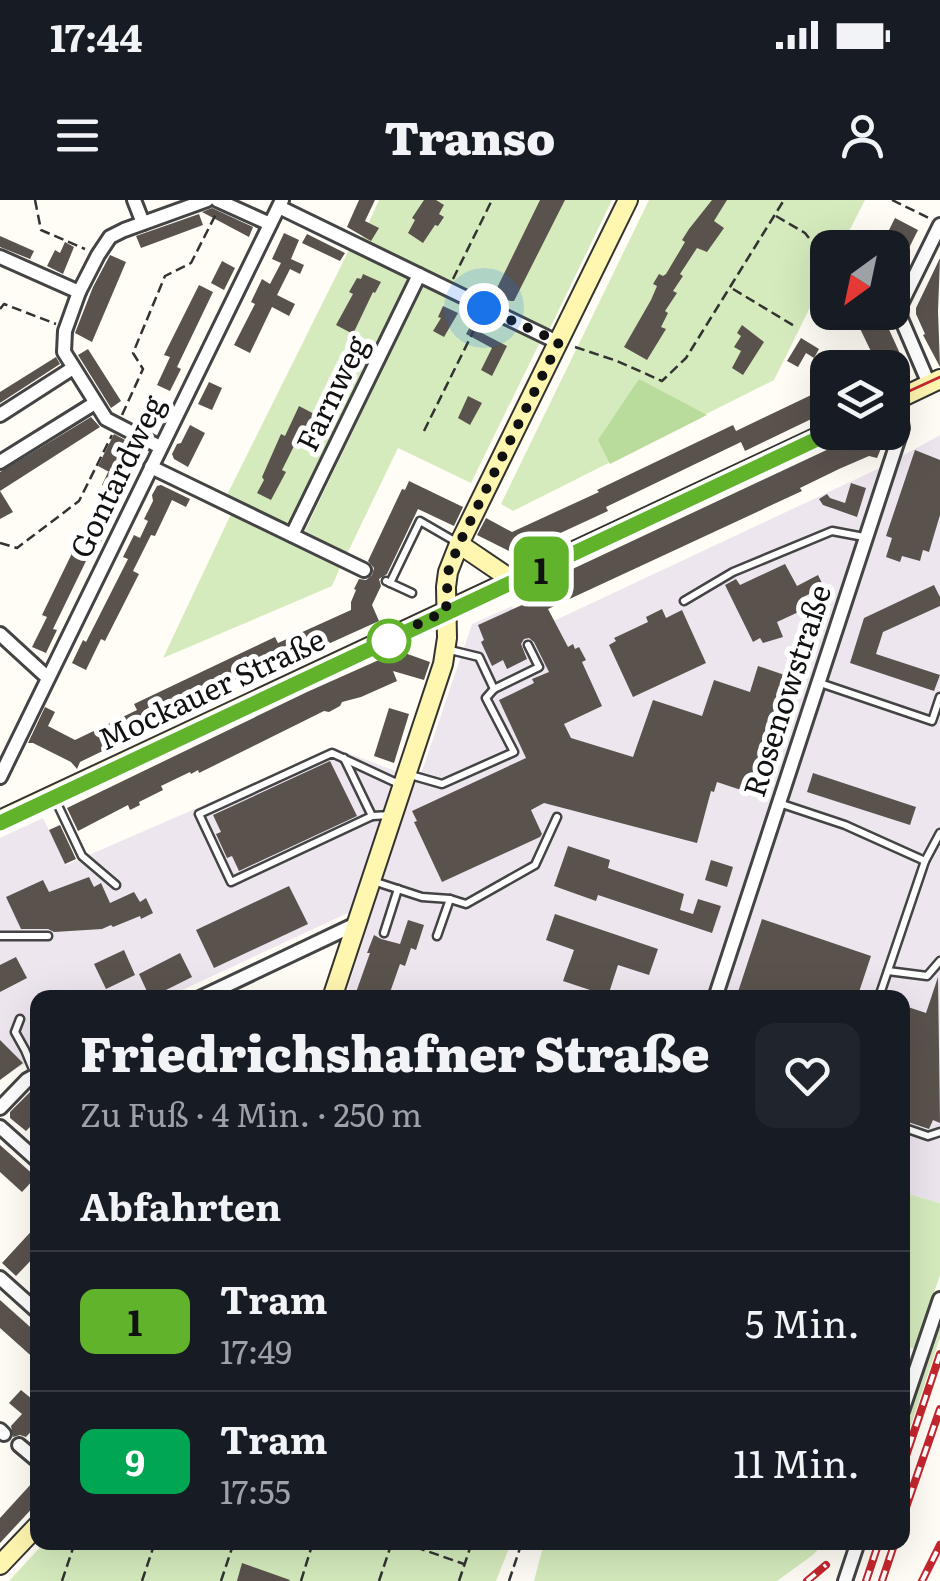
<!DOCTYPE html>
<html lang="de">
<meta charset="utf-8">
<style>
body{margin:0;font-family:Literata,serif;background:#20242c;color:#f1f3f6;height:100vh;display:flex;flex-direction:column;font-size:38px;white-space:nowrap}
*{box-sizing:border-box;margin:0}
p{font-size:32px;color:#9ea1a6}
.icon{flex:none;width:55px;height:55px;fill:none;stroke:currentColor;stroke-width:2;stroke-linecap:round;stroke-linejoin:round}
.map{position:relative;flex:1;overflow:hidden}
.side{position:absolute;left:30px;top:790px;width:880px;height:560px;display:flex;flex-direction:column;background:#171b24;border-radius:20px;box-shadow:0 10px 40px #0002}
.side>*{flex:none}
.badge{padding:0 20px;border-radius:15px;font-size:35px;line-height:65px}
.needle{width:65px;rotate:213deg}
.fabs{position:absolute;left:810px;top:30px;display:grid;gap:20px}
.fabs a{display:grid;place-items:center;width:100px;height:100px;border-radius:20px;background:#171b24;box-shadow:0 10px 40px #0002;font-size:50px}
.you{position:absolute;width:50px;height:50px;margin:-25px;border:8px solid #fff;border-radius:50%;background:#1a73e8;box-shadow:0 0 0 15px #1a73e833}
.map>.badge{position:absolute;translate:-50% -50%;box-shadow:0 0 0 5px #fff}
h2{padding:0 50px;font-size:38px;line-height:90px}
.round{display:grid;place-items:center;flex:none;width:105px;height:105px;border-radius:20px;background:#20242c}
.head{display:flex;align-items:center;justify-content:space-between;height:170px;padding:0 50px}
h1{font-size:48px;font-weight:800;line-height:75px}
ul{padding:0;list-style:none}
li{display:flex;align-items:center;gap:30px;height:140px;padding:0 50px;border-top:2px solid #363941}
li div{flex:1}
li b{display:block;font-size:38px}
li em{font-style:normal}
li .badge{min-width:110px;font-weight:700;text-align:center}
.status{display:flex;justify-content:space-between;align-items:center;height:70px;padding:0 50px;background:#171b24;direction:ltr}
.status svg{height:28px;fill:currentColor}
header{display:flex;justify-content:space-between;align-items:center;height:130px;padding:0 50px;background:#171b24;font-size:45px;font-weight:800}
.map>svg:first-child{display:block}
.industrial{fill:#eee6ef}
.green{fill:#d5ebbd}
.forest{fill:#b9dc9c}
.building{fill:#5a524d}
.lines{fill:none;stroke-linecap:round;stroke-linejoin:round}
.lane-casing{stroke:#444;stroke-width:11}
.street-casing{stroke:#444;stroke-width:18}
.secondary-casing{stroke:#333;stroke-width:22}
.path{stroke:#333;stroke-width:2.5;stroke-dasharray:10 5;stroke-linecap:butt}
.lane{stroke:#fff;stroke-width:6}
.street{stroke:#fff;stroke-width:12}
.secondary{stroke:#fff6b0;stroke-width:18}
.tram{stroke:#c4262e;stroke-width:2.5}
.rail-casing{stroke:#c4262e;stroke-width:8}
.rail{stroke:#fff;stroke-width:4;stroke-dasharray:11;stroke-linecap:butt}
.line-casing{stroke:#fff;stroke-width:22}
.line{stroke:#62b32c;stroke-width:15}
.walk{stroke:#111;stroke-width:10;stroke-dasharray:0 18}
.stop-dot{fill:#fff;stroke:#62b32c;stroke-width:5}
.labels{text-anchor:middle;stroke-width:10;stroke-linejoin:round;paint-order:stroke}
.street-label{font-size:30px;fill:#111;stroke:#fff}
</style>
<div class="status"><b>17:44</b><svg viewBox="0 0 49 12"><path d="M0 12V9h3v3zM5 12V6h3v6zM10 12V3h3v9zM15 12V0h3v12zM26 1h20v11H26zM47 4h2v5h-2z"/></svg></div>
<header><svg class="icon" aria-label="menu" viewBox="0 0 24 24"><path d="M4 6h16M4 12h16M4 18h16"/></svg>Transo<svg class="icon" aria-label="person" viewBox="0 0 24 24"><circle cx="12" cy="8" r="4"/><path d="M4 21q1-7 8-7t8 7"/></svg></header>
<div class="map">
<svg width="940" height="1381" viewBox="0 0 940 1381">
<rect width="100%" height="100%" fill="#fffdf5"/>
<path class="industrial" d="M940 235V1003L903 992 902 798 345 797 376 700 167 797 38 798 37 858 17 868 0 853V638L43 618 66 665 335 548 419 580 472 424 512 406 526 434 884 266Z"/>
<g class="green">
<path d="M379 0H612L549 130 541 128 361 40Z"/>
<path d="M649 0H865L841 47 828 48 827 73 774 180 513 311 501 304Z"/>
<path d="M349 50 409 79 289 329 226 297Z"/>
<path d="M423 85 540 142 471 283 398 248 346 356 303 335Z"/>
<path d="M232 312 341 365 332 386 163 458Z"/>
<path d="M902 992 940 1003V1075L915 1149 903 1145Z"/>
<path d="M940 1119V1138L903 1249V1232Z"/>
<path d="M44 1343H511L496 1381H9Z"/>
<path d="M544 1343V1342L824 1343 814 1354 777 1381H534Z"/>
</g>
<path class="forest" d="M639 179 707 215 610 264 598 240Z"/>
<g class="building">
<path d="M359 0H375L365 21 379 28 371 41 347 27Z"/>
<path d="M424 0H436L444 5 439 14 444 17 438 26 435 25 423 43 408 33 415 20 412 18Z"/>
<path d="M540 0H565L514 101H510L498 95 501 90 497 88Z"/>
<path d="M712 0H727L714 21 724 28 707 52 697 48 680 74 683 76 673 91 677 93 665 111 668 113 661 127 666 129 647 160 624 147 651 100 657 86 653 84 659 74 663 76 666 74 685 42 682 40 689 29Z"/>
<path d="M212 8 253 27 249 37 202 12Z"/>
<path d="M199 14 203 25 141 48 136 36Z"/>
<path d="M895 18 918 30 892 82V48H880Z"/>
<path d="M284 33 299 40 291 59 304 65 300 74 290 69 277 95 295 104 289 116 272 107 250 153 234 145 255 104 251 102 262 79 270 84 281 63 272 59Z"/>
<path d="M307 34 345 53 340 61 302 43Z"/>
<path d="M0 36 34 51 30 59 0 47Z"/>
<path d="M65 42 74 47 63 74 47 66 55 50 60 53Z"/>
<path d="M110 55 126 62 92 142 75 133 93 87Z"/>
<path d="M940 58 938 111 940 167 923 135 925 134 916 114V108Z"/>
<path d="M222 61 235 68 224 90 211 83Z"/>
<path d="M363 74 381 82 375 93 373 92 353 134 336 125 353 94 349 92 357 78 361 79Z"/>
<path d="M199 85 213 92 177 167 181 169 170 191 157 185 170 157 164 155Z"/>
<path d="M443 106 458 113 444 137 433 131 441 118 438 117Z"/>
<path d="M852 112H881L907 169 905 174 892 180V168H879Z"/>
<path d="M742 125 764 142 743 175 732 168 741 151 734 147 741 136 737 133Z"/>
<path d="M470 127 507 146 492 176 481 170 492 148 466 134Z"/>
<path d="M801 138 819 149 814 158 806 153 798 167 787 161Z"/>
<path d="M88 149 121 201 111 208 78 155Z"/>
<path d="M56 157 60 164 0 203V192Z"/>
<path d="M209 182 222 188 212 210 198 204Z"/>
<path d="M828 187V211L745 251 741 242 606 307 608 311 515 354 477 335 486 318 512 332 599 292 597 290 733 225 736 231Z"/>
<path d="M468 196 482 203 470 225 458 218Z"/>
<path d="M299 206 318 216 306 239 299 236 282 270 286 272 271 300 257 293 264 280 262 277 281 234 285 236Z"/>
<path d="M91 217 100 227 0 291 13 312 0 319V272Z"/>
<path d="M190 225 205 233 188 267 174 259 172 254 177 244 181 243Z"/>
<path d="M865 232H879L885 239 877 258 869 256 839 269 800 288 802 291 548 409 568 447 573 444 575 449 579 447 586 460 582 462 602 506 564 524 571 538 633 557 653 500 702 516 714 480 750 492 758 466 799 480 780 532 778 531 759 596 717 582 714 592 711 591 697 643 544 603 531 610 542 634 540 637 442 682 414 622 417 621 412 611 526 558 499 500 534 483 532 479 549 472 534 442 529 438 524 439 521 444 527 459 507 469 503 460 492 466 481 442 484 440 478 425 522 405 517 395Z"/>
<path d="M114 234 127 241 111 273 98 266Z"/>
<path d="M915 250 940 260V315L929 352 923 350 920 361 902 356 900 362 886 357 892 338 886 336Z"/>
<path d="M108 272 129 283 123 295 102 285Z"/>
<path d="M409 281 463 307 454 326 418 309 387 374 379 379 381 386 372 405 379 421 286 463 284 456 143 524 146 530 80 562 77 569 71 562 33 543H28L45 507 55 512 48 526 75 540 137 510 134 504 275 437 278 443 351 410V402L356 390 354 389 359 379 366 380 372 375 374 368 368 361 402 289 405 290Z"/>
<path d="M851 283 866 288 857 317 823 305 819 299 827 294 830 298 845 303Z"/>
<path d="M161 285 190 299 186 307 172 300 155 336 151 335 133 371 139 374 105 441 101 439 86 470 72 463 83 440 86 442 128 359 123 357 134 335 140 338 148 321 144 319 153 301 152 295 157 286Z"/>
<path d="M95 319 109 326 98 348 94 345 86 361 53 429 57 430 46 453 32 447 47 417 42 415 76 345 81 347Z"/>
<path d="M785 364 797 386 818 375 824 387 801 398 805 409 777 422 783 437 763 443 760 438 753 442 725 385 736 379 740 385Z"/>
<path d="M934 385 940 397V406L883 432 876 454 940 475 934 491 850 463 864 418Z"/>
<path d="M662 409 666 418 682 410 706 463 633 497 609 445 616 441 614 438 648 422 646 417Z"/>
<path d="M399 451 430 462 424 480 393 471 397 481 361 497 342 502 340 506 329 512 324 511 199 573 198 570 191 574 190 572 161 586 163 590 139 602 140 605 130 610 128 605 78 631 67 608 307 492Z"/>
<path d="M389 508 409 514 394 563 374 556Z"/>
<path d="M330 561 357 616 239 671 232 656 227 658 216 634 221 632 213 615Z"/>
<path d="M813 573 916 607 910 625 807 592Z"/>
<path d="M60 625 76 659 65 664 49 630Z"/>
<path d="M568 646 610 660 608 668 684 694 680 710 693 714 698 699 721 706 712 733 598 695 596 701 554 686Z"/>
<path d="M711 660 733 667 727 687 705 680Z"/>
<path d="M89 677 94 687 101 683 110 703 134 692 140 702 146 698 153 713 141 719 140 716 113 727 111 725 102 729 54 732 48 729H21L6 697 43 680 49 692Z"/>
<path d="M289 686 308 724 214 768 196 730Z"/>
<path d="M555 714 658 749 649 775 618 765 608 796 563 781 574 750 546 740Z"/>
<path d="M762 719 871 756 857 798H736Z"/>
<path d="M408 720 424 725 416 750 411 748 405 766 400 764 388 798H354L370 753H367L374 735 381 739 400 744Z"/>
<path d="M124 750 135 775 106 789 94 764Z"/>
<path d="M180 753 192 777 150 798 139 774Z"/>
<path d="M16 757 27 778 0 792V765Z"/>
<path d="M938 777 940 923 933 920 929 929 902 920V805L926 813Z"/>
<path d="M0 840 23 863 0 880Z"/>
<path d="M32 890 38 895V919L26 931 10 918V912Z"/>
<path d="M0 945 36 977 22 992 0 972Z"/>
<path d="M38 1024V1053L16 1076 2 1063Z"/>
<path d="M0 1100 38 1134V1162L0 1128Z"/>
<path d="M21 1190 38 1204V1224L26 1237 20 1235 13 1237 11 1226 22 1214 9 1203Z"/>
<path d="M32 1283 38 1289V1302L0 1343V1318Z"/>
<path d="M242 1363 290 1380 289 1381H237Z"/>
</g>
<g class="lines">
<defs>
<g id="lane">
<path d="M386 381 412 393"/>
<path d="M390 383 420 321 458 343"/>
<path d="M684 401 733 372 832 331 864 337"/>
<path d="M446 449 479 457 494 489 539 467 528 445"/>
<path d="M820 483 932 521 940 497"/>
<path d="M344 558 372 616"/>
<path d="M407 574 442 584 514 552 486 498 494 489"/>
<path d="M54 597 82 656 116 685"/>
<path d="M779 603 845 625 925 661 940 633"/>
<path d="M391 615 372 616 231 682 199 614 332 553 401 585"/>
<path d="M373 681 422 697 450 699 466 704 535 665 557 617"/>
<path d="M384 733 398 689"/>
<path d="M0 736H48"/>
<path d="M437 736 450 699"/>
<path d="M888 771 927 776 940 761"/>
<path d="M880 794 925 661"/>
<path d="M20 819 15 832 25 850 35 874"/>
<path d="M902 927 928 936 940 932"/>
</g>
<g id="street">
<path d="M134 0 143 23"/>
<path d="M217 0 270 24"/>
<path d="M279 7 559 143"/>
<path d="M0 57 79 92"/>
<path d="M929 184 899 114 900 106 940 25"/>
<path d="M0 215 73 168"/>
<path d="M160 247 106 219 64 152 65 131 79 92 98 55 110 37 124 30 207 0"/>
<path d="M0 262 95 203"/>
<path d="M151 267 364 370"/>
<path d="M292 335 419 75"/>
<path d="M0 434 48 478"/>
<path d="M0 577 282 0"/>
<path d="M200 798 356 724"/>
<path d="M715 798 902 228 897 200"/>
<path d="M0 908 27 880 38 874"/>
<path d="M0 927 38 961"/>
<path d="M0 1078 38 1112"/>
<path d="M902 1211 940 1099"/>
<path d="M0 1230 4 1234"/>
<path d="M19 1245 38 1261"/>
<path d="M845 1381 858 1342"/>
</g>
<g id="secondary">
<path d="M892 202 940 179"/>
<path d="M459 344 512 380"/>
<path d="M0 620 828 232"/>
<path d="M332 798 443 464 447 438 446 387 448 372 459 344 628 0"/>
<path d="M0 1365 38 1325"/>
</g>
</defs>
<use href="#lane" class="lane-casing"/>
<use href="#street" class="street-casing"/>
<use href="#secondary" class="secondary-casing"/>
<g class="path">
<path d="M35 0 41 30 85 49"/>
<path d="M892 0 931 19"/>
<path d="M776 16 805 33 816 47"/>
<path d="M453 79 492 0"/>
<path d="M733 89 796 127"/>
<path d="M0 109 4 104 56 124"/>
<path d="M575 147 617 161 662 181 686 158 784 0"/>
<path d="M122 215 143 169 133 153 165 76 191 63 216 14"/>
<path d="M424 231 480 118"/>
<path d="M0 343 17 348 79 301 112 235"/>
<path d="M401 1342 464 1364"/>
<path d="M62 1381 75 1342"/>
<path d="M142 1381 155 1342"/>
<path d="M221 1381 234 1342"/>
<path d="M301 1381 313 1342"/>
<path d="M379 1381 392 1342"/>
<path d="M459 1381 472 1342"/>
<path d="M509 1381 522 1342"/>
</g>
<use href="#lane" class="lane"/>
<use href="#street" class="street"/>
<use href="#secondary" class="secondary"/>
<g class="tram">
<path d="M892 199 940 177"/>
<path d="M0 623 832 232"/>
</g>
<defs>
<g id="rail">
<path d="M902 1268 940 1154"/>
<path d="M902 1319 940 1209"/>
<path d="M807 1381 826 1365"/>
<path d="M866 1381 879 1342"/>
<path d="M882 1381 895 1342"/>
<path d="M922 1381 940 1345"/>
</g>
</defs>
<use href="#rail" class="rail-casing"/>
<use href="#rail" class="rail"/>
</g>
<g class="lines">
<defs>
<path id="line" d="M0 623 832 232"/>
</defs>
<use href="#line" class="line-casing"/>
<use href="#line" class="line"/>
<path class="walk" d="M389 441 388 438 446 411 448 372 459 344 559 142 484 108"/>
</g>
<circle class="stop-dot" cx="389" cy="441" r="20"/>
<g class="labels">
<g class="street-label">
<text transform="translate(333 194) rotate(-64)" y="10">Farnweg</text>
<text transform="translate(118 277) rotate(-64)" y="10">Gontardweg</text>
<text transform="translate(212 490) rotate(-25)" y="10">Mockauer Straße</text>
<text transform="translate(788 491) rotate(-72)" y="10">Rosenowstraße</text>
</g>
</g>
</svg>
<div class="fabs">
<a><svg class="needle" viewBox="-14 -14 28 28"><path d="M0-13l5 13h-10z" fill="#e53935"/><path d="M0 13l5-13h-10z" fill="#9ea1a6"/></svg></a>
<a><svg class="icon" aria-label="layers" viewBox="0 0 24 24"><path d="M12 4l9 5-9 5-9-5zM3 14l9 5 9-5"/></svg></a>
</div>
<div class="you" style="left:484px;top:108px"></div>
<b class="badge" style="left:541px;top:369px;background:#62b32c;color:#111">1</b>
<section class="side">
<div class="head"><div><h1>Friedrichshafner Straße</h1><p>Zu Fuß · 4 Min. · 250 m</p></div><a class="round"><svg class="icon" aria-label="heart" viewBox="0 0 24 24"><path d="M12 20l-8-8c-3-5 5-10 8-4 3-6 11-1 8 4z"/></svg></a></div>
<h2>Abfahrten</h2>
<ul>
<li><span class="badge" style="background:#62b32c;color:#111">1</span><div><b>Tram</b><p>17:49</p></div><em>5 Min.</em></li>
<li><span class="badge" style="background:#00a651;color:#fff">9</span><div><b>Tram</b><p>17:55</p></div><em>11 Min.</em></li>
</ul>
</section>
</div>
